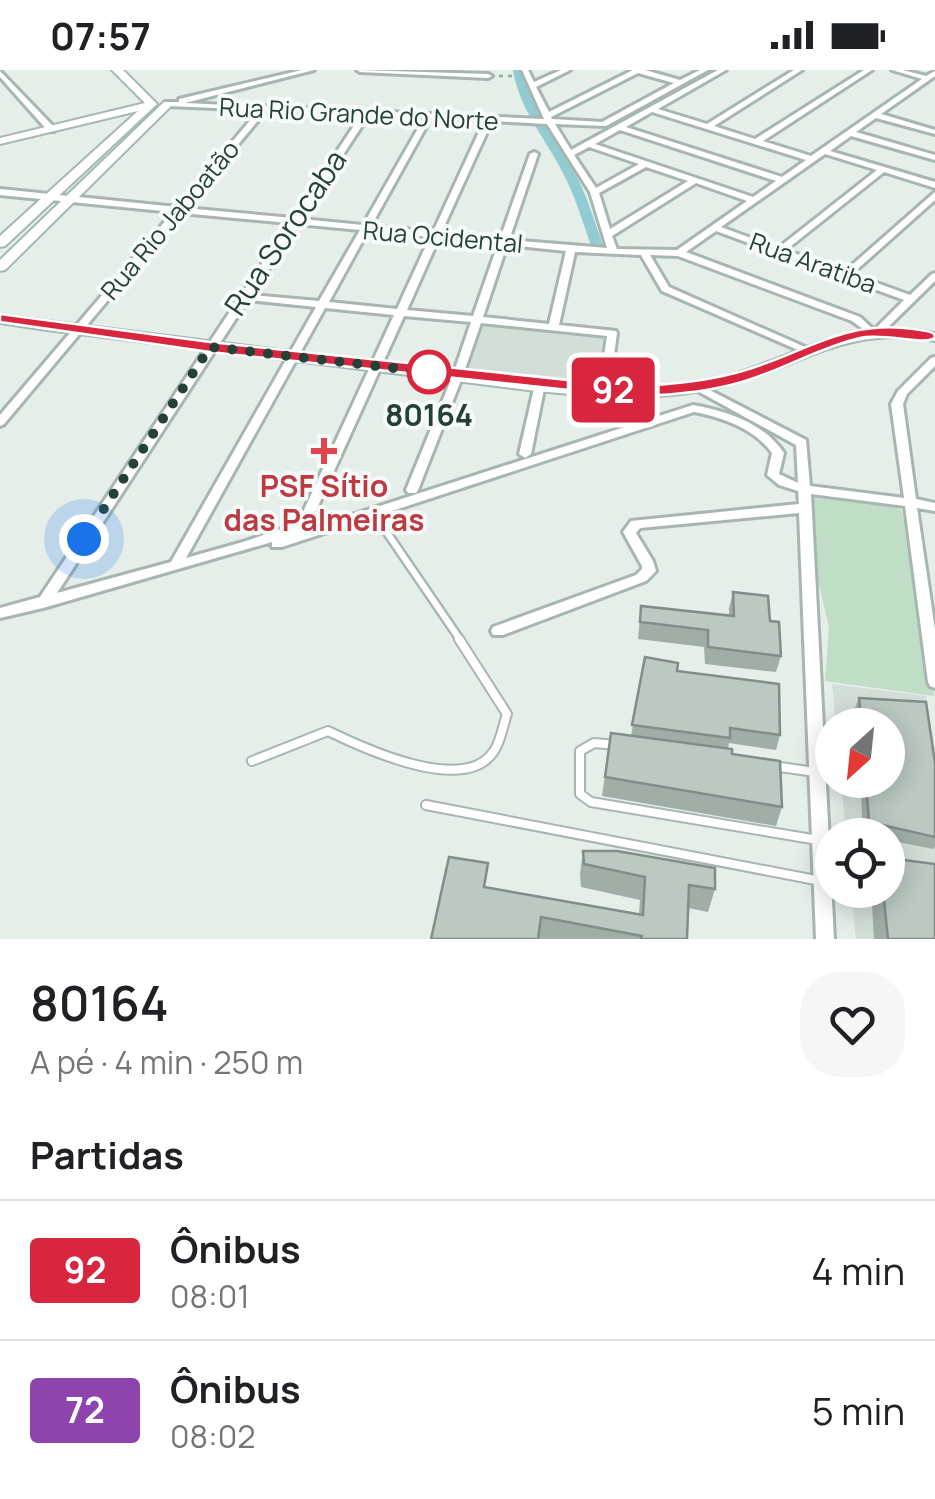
<!DOCTYPE html>
<html lang="pt">
<meta charset="utf-8">
<style>
body{margin:0;font-family:Manrope,sans-serif;background:#f6f6f6;color:#202124;height:100vh;display:flex;flex-direction:column;font-size:38px;white-space:nowrap}
*{box-sizing:border-box;margin:0}
p{font-size:32px;color:#757577}
.icon{flex:none;width:55px;height:55px;fill:none;stroke:currentColor;stroke-width:2;stroke-linecap:round;stroke-linejoin:round}
.map{position:relative;height:869px;overflow:hidden}
.drawer{display:flex;flex-direction:column;background:#fff;flex:1}
.drawer>*{flex:none}
.badge{padding:0 20px;border-radius:8px;font-size:35px;line-height:65px}
.needle{width:65px;rotate:207deg}
.tools{position:absolute;left:815px;top:638px;display:grid;gap:20px}
.tools a{display:grid;place-items:center;width:90px;height:90px;border-radius:50%;background:#fff;box-shadow:0 5px 25px #0003;font-size:50px}
.you{position:absolute;width:50px;height:50px;margin:-25px;border:8px solid #fff;border-radius:50%;background:#1a73e8;box-shadow:0 0 0 15px #1a73e833}
.map>.badge{position:absolute;translate:-50% -50%;box-shadow:0 0 0 5px #fff}
h2{padding:0 30px;font-size:38px;line-height:90px}
.round{display:grid;place-items:center;flex:none;width:105px;height:105px;border-radius:40px;background:#f6f6f6}
.overview{display:flex;align-items:center;justify-content:space-between;height:170px;padding:0 30px}
h1{font-size:48px;font-weight:600;line-height:75px}
ul{padding:0;list-style:none}
li{display:flex;align-items:center;gap:30px;height:140px;padding:0 30px;border-top:2px solid #e0e0e0}
li div{flex:1}
li b{display:block;font-size:38px}
li em{font-style:normal}
li .badge{min-width:110px;font-weight:700;text-align:center}
.status{display:flex;justify-content:space-between;align-items:center;height:70px;padding:0 50px;background:#fff;direction:ltr}
.status svg{height:28px;fill:currentColor}
.map>svg:first-child{display:block}
.built{fill:#d4ded8}
.green{fill:#bfdec5}
.lines{fill:none;stroke-linecap:round;stroke-linejoin:round}
.stream{stroke:#90ccd1;stroke-width:4}
.canal{fill:#90ccd1;fill-rule:evenodd}
.lane-far1-casing{stroke:#a8b6b0;stroke-width:11}
.lane-casing{stroke:#a8b6b0;stroke-width:12}
.street-casing{stroke:#a8b6b0;stroke-width:6}
.secondary-casing{stroke:#a4b9b0;stroke-width:4}
.path{stroke:#87b0a0;stroke-width:2.5;stroke-dasharray:4 5;stroke-linecap:butt}
.lane-far1{stroke:#fff;stroke-width:6}
.lane{stroke:#fff;stroke-width:8}
.street{fill:#fff;fill-rule:evenodd}
.secondary{fill:#fff;fill-rule:evenodd}
.wall{fill:#a1ada7}
.building{fill:#bbc9c2;stroke:#838d88;stroke-width:2.5}
.line{fill:#d7263d;stroke:#fff;stroke-width:2.5}
.walk{stroke:#254036;stroke-width:10;stroke-dasharray:0 18}
.stop-dot{fill:#fff;stroke:#d7263d;stroke-width:5}
.health-dot{fill:#e0444e;stroke:#f6faf8;stroke-width:4}
.labels{text-anchor:middle;stroke-width:8;stroke-linejoin:round;paint-order:stroke}
.far-street-label{font-size:25px;fill:#254036;stroke:#f6faf8}
.street-label{font-size:30px;fill:#254036;stroke:#f6faf8}
.stop-label{font-size:30px;font-weight:bold;fill:#254036;stroke:#f6faf8}
.health-label{font-size:30px;font-weight:bold;fill:#be3a42;stroke:#f6faf8}
</style>
<div class="status"><b>07:57</b><svg viewBox="0 0 49 12"><path d="M0 12V9h3v3zM5 12V6h3v6zM10 12V3h3v9zM15 12V0h3v12zM26 1h20v11H26zM47 4h2v5h-2z"/></svg></div>
<div class="map">
<svg width="935" height="869" viewBox="0 0 935 869">
<rect width="100%" height="100%" fill="#e5eee9"/>
<g class="built">
<path d="M480 255 613 267 608 312 468 298Z"/>
<path d="M832 614 926 626 935 679V869H856L851 820H888V765H846L841 710H888V655H836Z"/>
</g>
<path class="green" d="M815 428 896 437 902 441 934 626 825 611 829 557 813 490 811 432Z"/>
<g class="lines">
<path class="stream" d="M687 16 716 0"/>
<path class="canal" d="M513 0H523C531 43 560 72 579 111 589 132 596 156 604 178L603 181 598 182 592 178C584 156 577 132 567 111 549 72 520 43 513 0Z"/>
<defs>
<path id="lane-far1" d="M375 445 461 571"/>
<g id="lane">
<path d="M617 675 594 673 580 681V724L591 732 818 770"/>
<path d="M252 691 328 661C363 678 465 726 494 681 501 671 503 655 507 644L459 569"/>
<path d="M773 696 815 702"/>
<path d="M426 735 821 811"/>
</g>
<g id="street">
<path d="M302 0H314L185 33 544 49 522 0H528L534 12 561 0H570L536 17 549 42 633 0H645L680 10 700 0H708L606 56 555 54 571 80 718 0H726L658 39 707 54 794 0H802L714 56 755 69 864 0H872L763 71 811 86 922 9 892 0H903L926 6 935 1V6L881 44 935 60V64L876 48 856 62 935 85V90L851 66 830 81 935 112V118L884 102 786 180 844 202 935 122V130L852 204 910 225 932 204 935 203V211L884 261 880 262 875 259 904 230 716 161 686 182 860 247 875 261 870 264 852 251 678 186 650 185 669 217 814 281 813 283H805L662 221 641 185 575 182 559 255 616 261 617 263 609 322 605 323 599 320 607 266 481 253 463 305 418 420 416 423H408L406 420 453 305 471 252 404 246 309 456 308 459 299 462 693 335C727 341 764 353 784 383L779 404 798 413 796 375 694 319 692 317 694 315 698 314 806 370 810 416 904 428 891 334 898 321 931 288 935 287V296L907 324 903 334 916 429 935 433V441L917 438 935 560V618L930 616 928 612 905 436 811 424 834 869H816L799 443 640 458 636 463 653 491 656 501 646 511 503 565H493L491 561 493 557 636 505 642 499V496L623 462 631 451 799 434 798 421 779 415 767 405 772 383C755 359 722 347 694 342L282 477H272V472L43 538 0 548V538L40 527 289 153 181 143 4 354 0 356V345L173 142 0 125V119L177 137 259 40 168 36 164 34 165 32H179V29ZM638 3 674 13 602 52 552 49 551 47ZM266 41 361 45 293 148 185 138ZM652 42 806 90 782 107 626 57ZM369 45 424 48 363 155 301 149ZM431 48 484 51 433 162 371 156ZM492 51 547 54 590 122 607 178 509 170 538 84 534 82 530 84 500 169 441 163ZM620 60 776 111 753 127 595 74ZM589 77 639 94 596 118 574 85ZM825 84 877 100 778 178 721 157ZM646 97 688 111 610 159 599 123ZM696 113 747 131 677 180 617 179 612 166ZM298 154 360 160 319 231 252 225ZM368 161 430 167 397 239 329 232ZM439 168 498 174 473 246 407 240ZM507 175 566 181 549 254 483 247ZM248 230 316 237 171 492 57 523ZM325 238 394 245 298 453 243 472 186 488Z"/>
<path d="M357 0 488 4 492 6 488 8 360 2Z"/>
<path d="M0 1 54 57V61H48L0 7Z"/>
<path d="M540 311 545 314 531 384 525 388 519 384 535 314Z"/>
</g>
<g id="secondary">
<path d="M112 0H123L157 34 5 176 0 177V166L138 41 0 74V68L145 33Z"/>
<path d="M164 32 173 34 5 200 0 201V190Z"/>
<path d="M0 245 536 312C596 317 661 324 720 308 802 286 843 246 935 263V271C845 255 808 294 728 315 665 332 600 327 536 321L47 260 0 253Z"/>
</g>
</defs>
<use href="#lane-far1" class="lane-far1-casing"/>
<use href="#lane" class="lane-casing"/>
<use href="#street" class="street-casing"/>
<use href="#secondary" class="secondary-casing"/>
<path class="path" d="M499 6H516"/>
<use href="#lane-far1" class="lane-far1"/>
<use href="#lane" class="lane"/>
<use href="#street" class="street"/>
<use href="#secondary" class="secondary"/>
</g>
<g class="wall">
<path d="M733 522 770 551 781 586 776 602 705 594 704 577 638 569 641 536 729 546V538Z"/>
<path d="M645 587 677 601 780 665 776 680 729 673 728 679 782 737 776 756 602 726 611 663 631 666Z"/>
<path d="M859 628 935 693V777L933 779 888 770V765L863 764 861 724 863 719 862 710H888V655H856L854 640Z"/>
<path d="M583 781 715 819 708 842 688 838 687 869H431L487 818 639 844 640 830 581 817 580 804Z"/>
<path d="M871 820H888L935 869H874Z"/>
</g>
<g class="building">
<path d="M733 522 768 526 770 551 779 552 781 586 708 577V560L640 552 641 536 734 546Z"/>
<path d="M645 587 678 593 677 601 779 614 780 665 730 658V668L632 655Z"/>
<path d="M859 628 926 632 935 693V767L869 752 866 712 869 713V710H888V655H862Z"/>
<path d="M611 663 732 679V684L780 691 782 737 605 707Z"/>
<path d="M583 781H617L715 798V819L689 815 687 869H641L642 866 541 847 538 869H431L449 787 488 793 484 817 643 845 645 807 584 794Z"/>
<path d="M888 788 935 794V869H888L883 820H888Z"/>
</g>
<path class="line" d="M0 244 210 272 634 317C668 314 701 312 735 303 802 286 839 249 914 259 925 261 935 261 935 267 929 277 883 262 860 268 825 276 791 295 757 307 717 322 676 324 634 327L210 282 0 252Z"/>
<g class="lines">
<path class="walk" d="M84 469 210 277 429 302"/>
</g>
<circle class="stop-dot" cx="429" cy="302" r="20"/>
<path class="health-dot" d="M319 366h10v10h10v10h-10v10h-10v-10h-10v-10h10z"/>
<g class="labels">
<g class="far-street-label">
<text transform="translate(359 44) rotate(3)" y="9">Rua Rio Grande do Norte</text>
<text transform="translate(170 150) rotate(-50)" y="9">Rua Rio Jaboatão</text>
<text transform="translate(443 167) rotate(5)" y="9">Rua Ocidental</text>
<text transform="translate(813 193) rotate(20)" y="9">Rua Aratiba</text>
</g>
<g class="street-label">
<text transform="translate(286 163) rotate(-56)" y="10">Rua Sorocaba</text>
</g>
<g class="stop-label">
<text x="429" y="356">80164</text>
</g>
<g class="health-label">
<text x="324" y="427">PSF Sítio<tspan x="324" dy="34">das Palmeiras</tspan></text>
</g>
</g>
</svg>
<div class="tools">
<a><svg class="needle" viewBox="-14 -14 28 28"><path d="M0-13l5 13h-10z" fill="#e53935"/><path d="M0 13l5-13h-10z" fill="#757577"/></svg></a>
<a><svg class="icon" aria-label="locate" viewBox="0 0 24 24"><circle cx="12" cy="12" r="6"/><path d="M12 2v4M12 18v4M2 12h4M18 12h4"/></svg></a>
</div>
<div class="you" style="left:84px;top:469px"></div>
<b class="badge" style="left:613px;top:320px;background:#d7263d;color:#fff">92</b>
</div>
<section class="drawer">
<div class="overview"><div><h1>80164</h1><p>A pé · 4 min · 250 m</p></div><a class="round"><svg class="icon" aria-label="heart" viewBox="0 0 24 24"><path d="M12 20l-8-8c-3-5 5-10 8-4 3-6 11-1 8 4z"/></svg></a></div>
<h2>Partidas</h2>
<ul>
<li><span class="badge" style="background:#d7263d;color:#fff">92</span><div><b>Ônibus</b><p>08:01</p></div><em>4 min</em></li>
<li><span class="badge" style="background:#8e44ad;color:#fff">72</span><div><b>Ônibus</b><p>08:02</p></div><em>5 min</em></li>
</ul>
</section>
